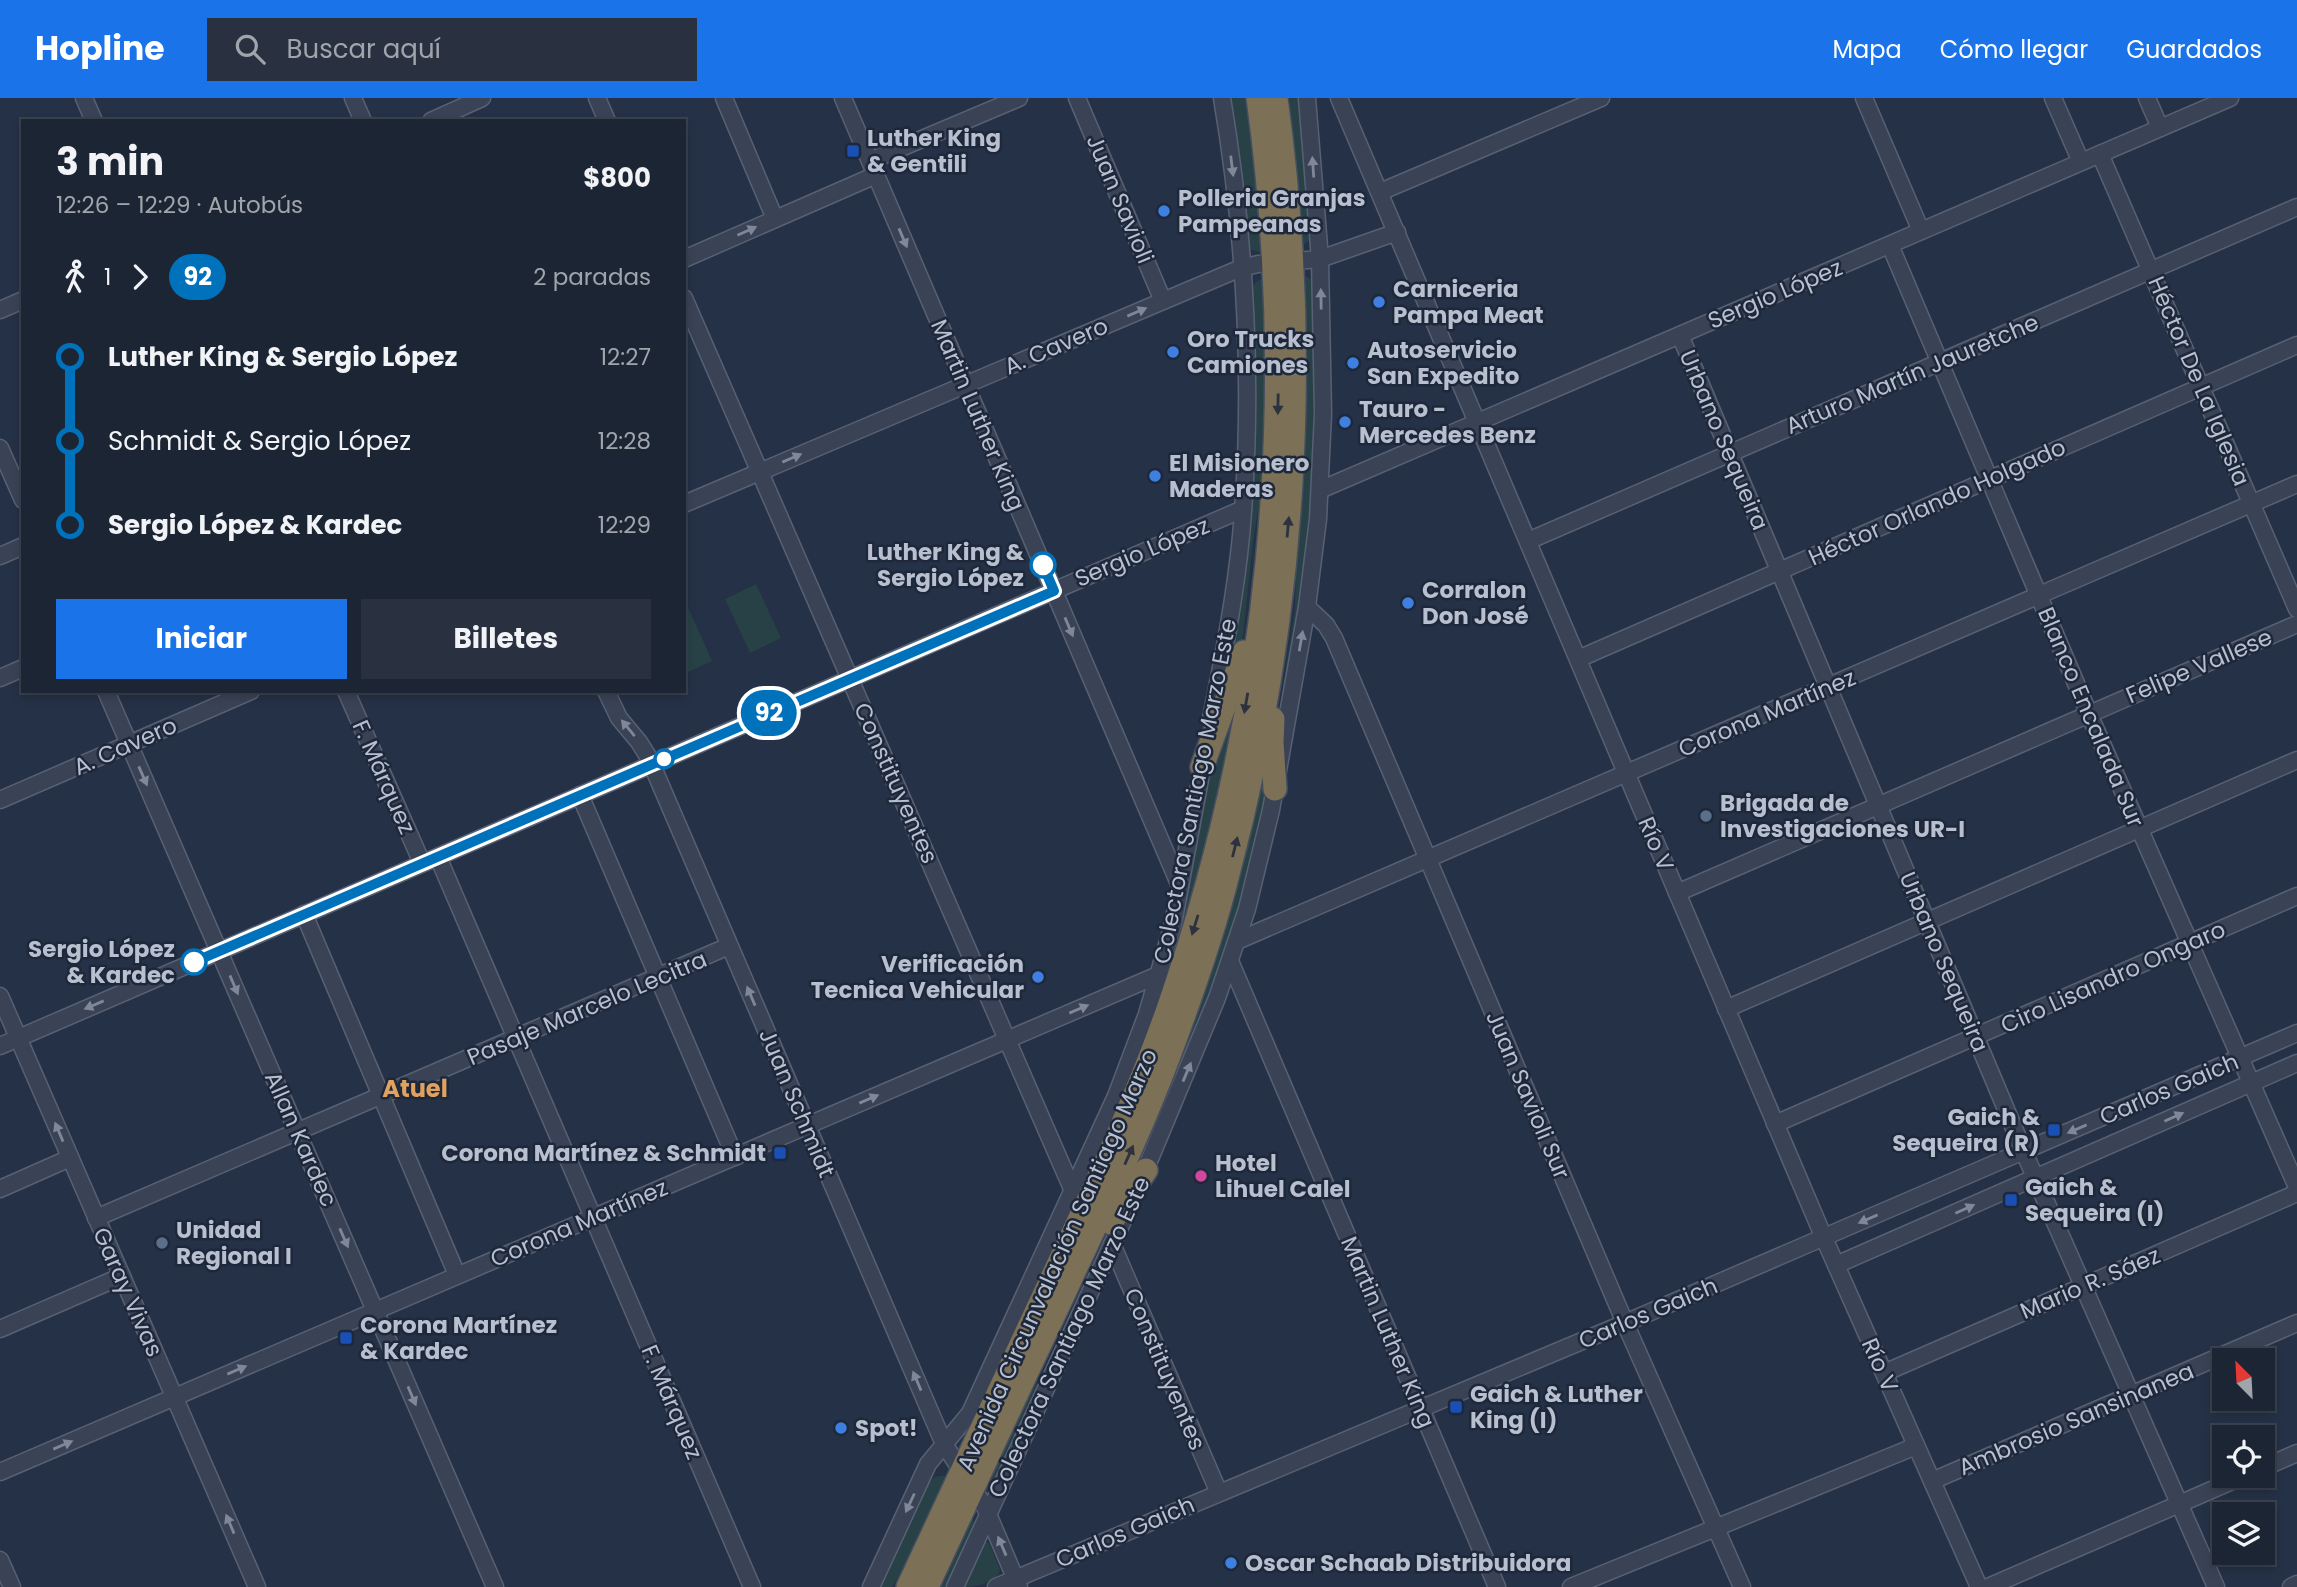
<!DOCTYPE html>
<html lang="es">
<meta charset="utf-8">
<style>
body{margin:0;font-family:Poppins,sans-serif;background:#293140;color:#f1f3f6;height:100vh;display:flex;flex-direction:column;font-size:26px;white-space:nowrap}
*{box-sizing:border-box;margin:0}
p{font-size:23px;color:#a0a5ac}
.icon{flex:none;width:38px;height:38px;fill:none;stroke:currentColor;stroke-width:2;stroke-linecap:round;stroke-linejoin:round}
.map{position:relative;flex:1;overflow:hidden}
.sheet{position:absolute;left:21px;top:21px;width:665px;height:574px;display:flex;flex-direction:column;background:#1c2534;border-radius:0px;box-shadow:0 4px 10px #0003,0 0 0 2px #3a424f}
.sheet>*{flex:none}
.badge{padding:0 14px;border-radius:23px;font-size:24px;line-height:46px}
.needle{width:46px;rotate:336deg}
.buttons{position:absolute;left:2212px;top:1250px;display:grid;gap:14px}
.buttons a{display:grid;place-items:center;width:63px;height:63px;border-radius:0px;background:#1c2534;box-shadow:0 4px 10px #0003,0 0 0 2px #3a424f;font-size:35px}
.map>.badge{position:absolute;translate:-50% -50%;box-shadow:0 0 0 4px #fff}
.legs{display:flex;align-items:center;gap:10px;height:77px;padding:0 35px;font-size:23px}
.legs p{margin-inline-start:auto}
.overview{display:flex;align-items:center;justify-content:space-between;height:119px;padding:0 35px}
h1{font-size:38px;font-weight:700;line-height:52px}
.primary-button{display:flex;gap:14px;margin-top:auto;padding:14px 35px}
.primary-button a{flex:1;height:80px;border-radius:0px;background:#1a73e8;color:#fff;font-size:28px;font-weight:700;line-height:80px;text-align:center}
.primary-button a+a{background:#293140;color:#f1f3f6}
ul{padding:0 35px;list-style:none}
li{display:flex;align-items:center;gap:24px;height:84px;font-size:26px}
li i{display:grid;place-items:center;width:10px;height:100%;margin:0 9px;background:currentColor}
li i::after{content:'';width:18px;height:18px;margin:-9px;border:5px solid;border-radius:50%;background:#1c2534}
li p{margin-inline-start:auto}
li:first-child i{background:linear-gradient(#0000 50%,currentColor 0)}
li:last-child i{background:linear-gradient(currentColor 50%,#0000 0)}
header{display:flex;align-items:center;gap:42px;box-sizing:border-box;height:98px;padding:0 35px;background:#1a73e8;color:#fff}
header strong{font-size:33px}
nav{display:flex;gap:38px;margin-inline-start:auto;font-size:24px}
.search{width:490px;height:63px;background:#293140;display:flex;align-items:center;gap:18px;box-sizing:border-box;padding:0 24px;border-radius:0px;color:#a0a5ac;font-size:26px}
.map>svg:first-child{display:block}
.green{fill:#274147}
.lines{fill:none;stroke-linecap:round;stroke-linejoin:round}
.minor-casing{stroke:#586173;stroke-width:19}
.highway-casing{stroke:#444e60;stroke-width:26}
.minor{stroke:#3a4356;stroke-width:16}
.highway{stroke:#7c7056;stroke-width:23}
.oneway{fill:#7f8799}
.oneway2{fill:#2c333f}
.line-1-casing{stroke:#fff;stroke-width:16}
.line-1{stroke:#0072bc;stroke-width:10}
.transit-dot{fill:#1a4fb4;stroke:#1e283b;stroke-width:2.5}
.shop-dot{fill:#3f7fe0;stroke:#1e283b;stroke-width:2.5}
.stop-1-dot{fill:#fff;stroke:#0072bc;stroke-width:3.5}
.service-dot{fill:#5c6f8a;stroke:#1e283b;stroke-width:2.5}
.hotel-dot{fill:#d1479c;stroke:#1e283b;stroke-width:2.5}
.labels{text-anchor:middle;stroke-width:5;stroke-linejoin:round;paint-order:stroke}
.poi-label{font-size:23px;font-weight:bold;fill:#b8bfcf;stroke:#1e283b;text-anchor:start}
.street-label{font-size:23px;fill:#b8bfcf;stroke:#1e283b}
.stop-label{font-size:23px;font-weight:bold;fill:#b8bfcf;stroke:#1e283b;text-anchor:end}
.neighbourhood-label{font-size:24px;font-weight:bold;fill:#e1a260;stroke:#1e283b}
</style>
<header>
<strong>Hopline</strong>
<div class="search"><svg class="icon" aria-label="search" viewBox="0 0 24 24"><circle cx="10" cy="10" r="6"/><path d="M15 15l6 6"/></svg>Buscar aquí</div>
<nav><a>Mapa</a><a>Cómo llegar</a><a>Guardados</a></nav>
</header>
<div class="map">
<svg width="2297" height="1489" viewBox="0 0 2297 1489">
<rect width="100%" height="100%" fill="#253146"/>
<g class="green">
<path d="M1229 0H1250L1263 155 1252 152 1247 145Z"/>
<path d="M1290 0H1299L1311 132 1309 143 1300 148 1292 70Z"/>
<path d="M1303 177 1311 181 1314 191 1313 397 1300 506 1278 640H1275L1295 511Z"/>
<path d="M1263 180 1266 181V360L1253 444 1243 538 1226 585 1251 194 1255 185Z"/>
<path d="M756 486 781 540 750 555 725 501Z"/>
<path d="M684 500 712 563 684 576Z"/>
<path d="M1239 586 1237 618 1187 831 1096 1061 1180 828 1195 755 1207 681Z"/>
<path d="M1265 646V705L1245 788 1230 839 1205 909 1145 1057 1119 1105Z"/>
<path d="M1048 1270 992 1392 988 1393 986 1389 1018 1317 1046 1271Z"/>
<path d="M941 1378H948L916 1449 892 1489H879L926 1387 935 1379Z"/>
<path d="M972 1418 975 1429 948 1489H936Z"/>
<path d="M984 1443 989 1445 1000 1471 999 1476C990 1486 976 1489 964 1489Z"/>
</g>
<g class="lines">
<defs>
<g id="minor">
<path d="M84 0 94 23"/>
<path d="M353 0 363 23"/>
<path d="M597 0 607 23"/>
<path d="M724 0 775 121"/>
<path d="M843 0 1180 788"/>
<path d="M1077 0 1163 203"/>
<path d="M1339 0 1824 1140 1979 1489"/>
<path d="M1864 0 1921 133"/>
<path d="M2053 0 2081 64"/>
<path d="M2147 0 2160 30"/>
<path d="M431 23 482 0"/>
<path d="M2100 56 2297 511"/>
<path d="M870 63 1019 0"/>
<path d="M1380 94 1601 0"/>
<path d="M1890 147 2089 616 2297 1089"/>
<path d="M684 161 876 77"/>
<path d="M684 200 1073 1093"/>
<path d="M0 212 23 202"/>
<path d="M1680 237 2024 1054 2216 1489"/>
<path d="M0 350 23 402"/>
<path d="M1320 392 2230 0"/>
<path d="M684 406 1241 170 1258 166 1320 161 1397 134"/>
<path d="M1528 443 2297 109"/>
<path d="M0 458 23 448"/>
<path d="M1307 509 1326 527 1334 540 1625 1225 1742 1489"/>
<path d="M1578 561 2297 247"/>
<path d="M0 580 23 570"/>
<path d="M106 593 495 1489"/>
<path d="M346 593 422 765"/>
<path d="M606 593 619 620 639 644 649 660 944 1346 985 1409 1019 1489"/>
<path d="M1211 621C1223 560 1235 500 1241 438 1254 294 1246 142 1222 0"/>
<path d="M580 697 735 1059"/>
<path d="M0 702 251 593"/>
<path d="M438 759 752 1489"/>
<path d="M1677 795 2297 526"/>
<path d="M304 816 457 1177"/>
<path d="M1237 843 2297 386"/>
<path d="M1230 863 1497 1489"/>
<path d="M0 898 257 1489"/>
<path d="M1726 911 2297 662"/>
<path d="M0 948 1243 411"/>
<path d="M1775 1026 2297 798"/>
<path d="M1142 1080 1217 900 1247 811 1271 712 1307 509 1318 421 1323 316 1320 161 1307 0"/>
<path d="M0 1091 70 1060"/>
<path d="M96 1120 729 848"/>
<path d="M1112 1146 1219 1395"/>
<path d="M1836 1167 2297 965"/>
<path d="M0 1231 122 1178"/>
<path d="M1884 1275 2297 1095"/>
<path d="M2263 1370 2297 1355"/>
<path d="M0 1374 1158 877"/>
<path d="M1932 1383 2297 1225"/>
<path d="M0 1462 12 1489"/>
<path d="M871 1489 928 1366 970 1315 1116 998 1147 916 1173 826 1204 660"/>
<path d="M955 1489 1126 1116"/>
<path d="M996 1489 1625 1225 2297 935"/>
<path d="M1571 1489 1916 1348"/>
<path d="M1988 1489 2246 1377"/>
<path d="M2291 1489 2297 1486"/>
</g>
<g id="highway">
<path d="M1273 621 1272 644 1275 691"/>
<path d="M1202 669 1244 554"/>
<path d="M1111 1125 1146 1072"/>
<path d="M908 1489C955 1387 1002 1285 1050 1184 1092 1094 1135 1005 1168 911 1271 617 1300 308 1258 0"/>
<path d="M927 1489C973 1390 1019 1290 1066 1191 1102 1113 1140 1036 1170 955 1192 896 1213 837 1228 776 1295 524 1312 259 1276 0"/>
</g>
</defs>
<use href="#minor" class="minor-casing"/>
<use href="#highway" class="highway-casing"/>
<use href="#minor" class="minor"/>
<use href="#highway" class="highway"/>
</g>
<defs><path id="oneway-solid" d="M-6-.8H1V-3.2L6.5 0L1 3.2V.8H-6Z" transform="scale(1.75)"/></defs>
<g class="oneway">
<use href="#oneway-solid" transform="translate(1232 68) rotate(83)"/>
<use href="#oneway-solid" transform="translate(1313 69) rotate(-94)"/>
<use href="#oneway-solid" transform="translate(747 133) rotate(-24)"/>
<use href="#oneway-solid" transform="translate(903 140) rotate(67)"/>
<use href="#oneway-solid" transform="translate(1321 201) rotate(-91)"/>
<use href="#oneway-solid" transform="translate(1137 214) rotate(-23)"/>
<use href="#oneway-solid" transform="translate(792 360) rotate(-23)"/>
<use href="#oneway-solid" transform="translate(1069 529) rotate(67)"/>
<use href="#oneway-solid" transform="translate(1301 543) rotate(-80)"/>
<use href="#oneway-solid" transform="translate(628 630) rotate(-129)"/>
<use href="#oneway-solid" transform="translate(143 678) rotate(66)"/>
<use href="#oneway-solid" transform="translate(234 887) rotate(67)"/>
<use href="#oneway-solid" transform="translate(751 898) rotate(-113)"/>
<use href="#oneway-solid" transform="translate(94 907) rotate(157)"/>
<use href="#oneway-solid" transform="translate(1079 911) rotate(-23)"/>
<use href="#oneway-solid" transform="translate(1187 974) rotate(-67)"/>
<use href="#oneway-solid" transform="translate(869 1001) rotate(-23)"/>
<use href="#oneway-solid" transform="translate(2174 1019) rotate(-24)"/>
<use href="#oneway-solid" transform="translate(2077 1031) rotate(157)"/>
<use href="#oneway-solid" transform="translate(59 1034) rotate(-113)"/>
<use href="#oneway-solid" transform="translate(1965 1111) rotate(-24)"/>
<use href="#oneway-solid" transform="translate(1868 1121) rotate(157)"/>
<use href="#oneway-solid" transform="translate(344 1140) rotate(66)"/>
<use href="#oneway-solid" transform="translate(237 1272) rotate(-23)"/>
<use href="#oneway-solid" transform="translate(917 1283) rotate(-113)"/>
<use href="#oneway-solid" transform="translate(412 1298) rotate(67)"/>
<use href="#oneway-solid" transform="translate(63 1347) rotate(-23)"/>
<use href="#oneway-solid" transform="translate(910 1405) rotate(115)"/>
<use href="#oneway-solid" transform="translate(230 1426) rotate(-113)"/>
<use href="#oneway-solid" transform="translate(1002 1448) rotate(-113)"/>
</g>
<g class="oneway2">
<use href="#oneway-solid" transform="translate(1278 306) rotate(91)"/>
<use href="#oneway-solid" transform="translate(1288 429) rotate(-85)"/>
<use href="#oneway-solid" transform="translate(1246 605) rotate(100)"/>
<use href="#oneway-solid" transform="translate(1235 749) rotate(-76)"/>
<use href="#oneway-solid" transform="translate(1195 827) rotate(107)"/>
<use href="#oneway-solid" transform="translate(1129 1057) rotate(-66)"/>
</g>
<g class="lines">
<defs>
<path id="line-1" d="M194 864 1054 493 1043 467"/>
</defs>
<use href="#line-1" class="line-1-casing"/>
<use href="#line-1" class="line-1"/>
</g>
<g class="transit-dot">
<rect x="846" y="46" width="14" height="14" rx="3.5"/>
<rect x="2047" y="1025" width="14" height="14" rx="3.5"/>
<rect x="773" y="1048" width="14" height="14" rx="3.5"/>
<rect x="2004" y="1095" width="14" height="14" rx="3.5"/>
<rect x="339" y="1233" width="14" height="14" rx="3.5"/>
<rect x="1449" y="1302" width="14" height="14" rx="3.5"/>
</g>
<g class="shop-dot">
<circle cx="1164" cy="113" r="7"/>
<circle cx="1379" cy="204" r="7"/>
<circle cx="1173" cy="254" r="7"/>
<circle cx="1353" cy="265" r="7"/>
<circle cx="1345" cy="324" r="7"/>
<circle cx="1155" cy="378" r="7"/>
<circle cx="1408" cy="505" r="7"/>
<circle cx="1038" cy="879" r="7"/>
<circle cx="841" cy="1330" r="7"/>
<circle cx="1231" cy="1465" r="7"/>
</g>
<g class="stop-1-dot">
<circle cx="1043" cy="467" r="12"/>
<circle cx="664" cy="661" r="9"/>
<circle cx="194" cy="864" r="12"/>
</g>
<g class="service-dot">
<circle cx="1706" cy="718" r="7"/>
<circle cx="162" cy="1145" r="7"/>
</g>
<circle class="hotel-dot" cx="1201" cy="1078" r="7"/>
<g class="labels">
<g class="poi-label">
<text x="867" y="48">Luther King<tspan x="867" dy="26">&amp; Gentili</tspan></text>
<text x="1178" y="108">Polleria Granjas<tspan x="1178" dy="26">Pampeanas</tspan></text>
<text x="1393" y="199">Carniceria<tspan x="1393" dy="26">Pampa Meat</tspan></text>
<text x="1187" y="249">Oro Trucks<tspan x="1187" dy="26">Camiones</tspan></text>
<text x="1367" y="260">Autoservicio<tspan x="1367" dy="26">San Expedito</tspan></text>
<text x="1359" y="319">Tauro -<tspan x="1359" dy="26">Mercedes Benz</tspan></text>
<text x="1169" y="373">El Misionero<tspan x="1169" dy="26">Maderas</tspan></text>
<text x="1422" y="500">Corralon<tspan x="1422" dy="26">Don José</tspan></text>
<text x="1720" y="713">Brigada de<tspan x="1720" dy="26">Investigaciones UR-I</tspan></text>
<text x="1024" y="874" text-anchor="end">Verificación<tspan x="1024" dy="26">Tecnica Vehicular</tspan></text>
<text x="2040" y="1027" text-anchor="end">Gaich &amp;<tspan x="2040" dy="26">Sequeira (R)</tspan></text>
<text x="766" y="1063" text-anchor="end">Corona Martínez &amp; Schmidt</text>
<text x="1215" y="1073">Hotel<tspan x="1215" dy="26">Lihuel Calel</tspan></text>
<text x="2025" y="1097">Gaich &amp;<tspan x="2025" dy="26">Sequeira (I)</tspan></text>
<text x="176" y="1140">Unidad<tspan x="176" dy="26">Regional I</tspan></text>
<text x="360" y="1235">Corona Martínez<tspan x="360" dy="26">&amp; Kardec</tspan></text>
<text x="1470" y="1304">Gaich &amp; Luther<tspan x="1470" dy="26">King (I)</tspan></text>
<text x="855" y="1338">Spot!</text>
<text x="1245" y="1473">Oscar Schaab Distribuidora</text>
</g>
<g class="street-label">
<text transform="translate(1120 101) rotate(67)" y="8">Juan Savioli</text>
<text transform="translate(1775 196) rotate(-23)" y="8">Sergio López</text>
<text transform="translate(1056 248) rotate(-23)" y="8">A. Cavero</text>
<text transform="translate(1912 276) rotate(-23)" y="8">Arturo Martín Jauretche</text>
<text transform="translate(2199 283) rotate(67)" y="8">Héctor De La Iglesia</text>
<text transform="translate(978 317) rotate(67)" y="8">Martin Luther King</text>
<text transform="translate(1724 342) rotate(67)" y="8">Urbano Sequeira</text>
<text transform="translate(1937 404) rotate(-24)" y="8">Héctor Orlando Holgado</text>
<text transform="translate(1142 454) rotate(-23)" y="8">Sergio López</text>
<text transform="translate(2199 568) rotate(-23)" y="8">Felipe Vallese</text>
<text transform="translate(1767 615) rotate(-23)" y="8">Corona Martínez</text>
<text transform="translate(2091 619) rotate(67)" y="8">Blanco Encalada Sur</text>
<text transform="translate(125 648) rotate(-24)" y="8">A. Cavero</text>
<text transform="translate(384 679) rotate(66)" y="8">F. Márquez</text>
<text transform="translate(896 685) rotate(66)" y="8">Constituyentes</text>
<text transform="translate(1195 693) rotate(-79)" y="8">Colectora Santiago Marzo Este</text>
<text transform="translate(1656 746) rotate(67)" y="8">Río V</text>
<text transform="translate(1944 864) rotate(67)" y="8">Urbano Sequeira</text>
<text transform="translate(2113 879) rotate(-24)" y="8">Ciro Lisandro Ongaro</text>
<text transform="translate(587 910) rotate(-23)" y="8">Pasaje Marcelo Lecitra</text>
<text transform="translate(2169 991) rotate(-23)" y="8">Carlos Gaich</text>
<text transform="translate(1528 997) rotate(67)" y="8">Juan Savioli Sur</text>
<text transform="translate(797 1005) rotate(67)" y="8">Juan Schmidt</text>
<text transform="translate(301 1041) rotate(66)" y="8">Allan Kardec</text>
<text transform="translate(579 1125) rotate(-23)" y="8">Corona Martínez</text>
<text transform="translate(1057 1162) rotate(-66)" y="8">Avenida Circunvalación Santiago Marzo</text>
<text transform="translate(2090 1185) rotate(-23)" y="8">Mario R. Sáez</text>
<text transform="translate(128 1194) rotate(66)" y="8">Garay Vivas</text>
<text transform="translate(1648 1215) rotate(-23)" y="8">Carlos Gaich</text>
<text transform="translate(1388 1234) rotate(67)" y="8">Martin Luther King</text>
<text transform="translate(1069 1239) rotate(-65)" y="8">Colectora Santiago Marzo Este</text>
<text transform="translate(1880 1267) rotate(66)" y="8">Río V</text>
<text transform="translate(1165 1271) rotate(67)" y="8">Constituyentes</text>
<text transform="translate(672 1304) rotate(67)" y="8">F. Márquez</text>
<text transform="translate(2076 1321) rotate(-23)" y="8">Ambrosio Sansinanea</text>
<text transform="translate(1125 1434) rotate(-23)" y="8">Carlos Gaich</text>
</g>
<g class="stop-label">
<text x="1024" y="462">Luther King &amp;<tspan x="1024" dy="26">Sergio López</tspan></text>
<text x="175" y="859">Sergio López<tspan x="175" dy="26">&amp; Kardec</tspan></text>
</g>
<g class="neighbourhood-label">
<text x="415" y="999">Atuel</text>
</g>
</g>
</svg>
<div class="buttons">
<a><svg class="needle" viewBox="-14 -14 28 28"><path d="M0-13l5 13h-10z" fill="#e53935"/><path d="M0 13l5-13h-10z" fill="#a0a5ac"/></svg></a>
<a><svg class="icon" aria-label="locate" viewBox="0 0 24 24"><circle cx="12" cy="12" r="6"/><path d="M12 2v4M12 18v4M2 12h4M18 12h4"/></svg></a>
<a><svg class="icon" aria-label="layers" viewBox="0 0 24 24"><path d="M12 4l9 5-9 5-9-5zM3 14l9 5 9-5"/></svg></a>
</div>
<b class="badge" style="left:769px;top:615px;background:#0072bc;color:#fff">92</b>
<section class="sheet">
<div class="overview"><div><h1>3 min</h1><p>12:26 – 12:29 · Autobús</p></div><b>$800</b></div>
<div class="legs"><svg class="icon" aria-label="walk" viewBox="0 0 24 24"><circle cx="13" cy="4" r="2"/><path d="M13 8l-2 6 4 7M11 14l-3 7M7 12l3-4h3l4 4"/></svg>1<svg class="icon" aria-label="forward" viewBox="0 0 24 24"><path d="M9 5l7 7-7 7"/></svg><b class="badge" style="background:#0072bc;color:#fff">92</b><p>2 paradas</p></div>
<ul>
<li><i style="color:#0072bc"></i><b>Luther King &amp; Sergio López</b><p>12:27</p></li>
<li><i style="color:#0072bc"></i><span>Schmidt &amp; Sergio López</span><p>12:28</p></li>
<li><i style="color:#0072bc"></i><b>Sergio López &amp; Kardec</b><p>12:29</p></li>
</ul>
<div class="primary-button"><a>Iniciar</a><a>Billetes</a></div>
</section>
</div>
